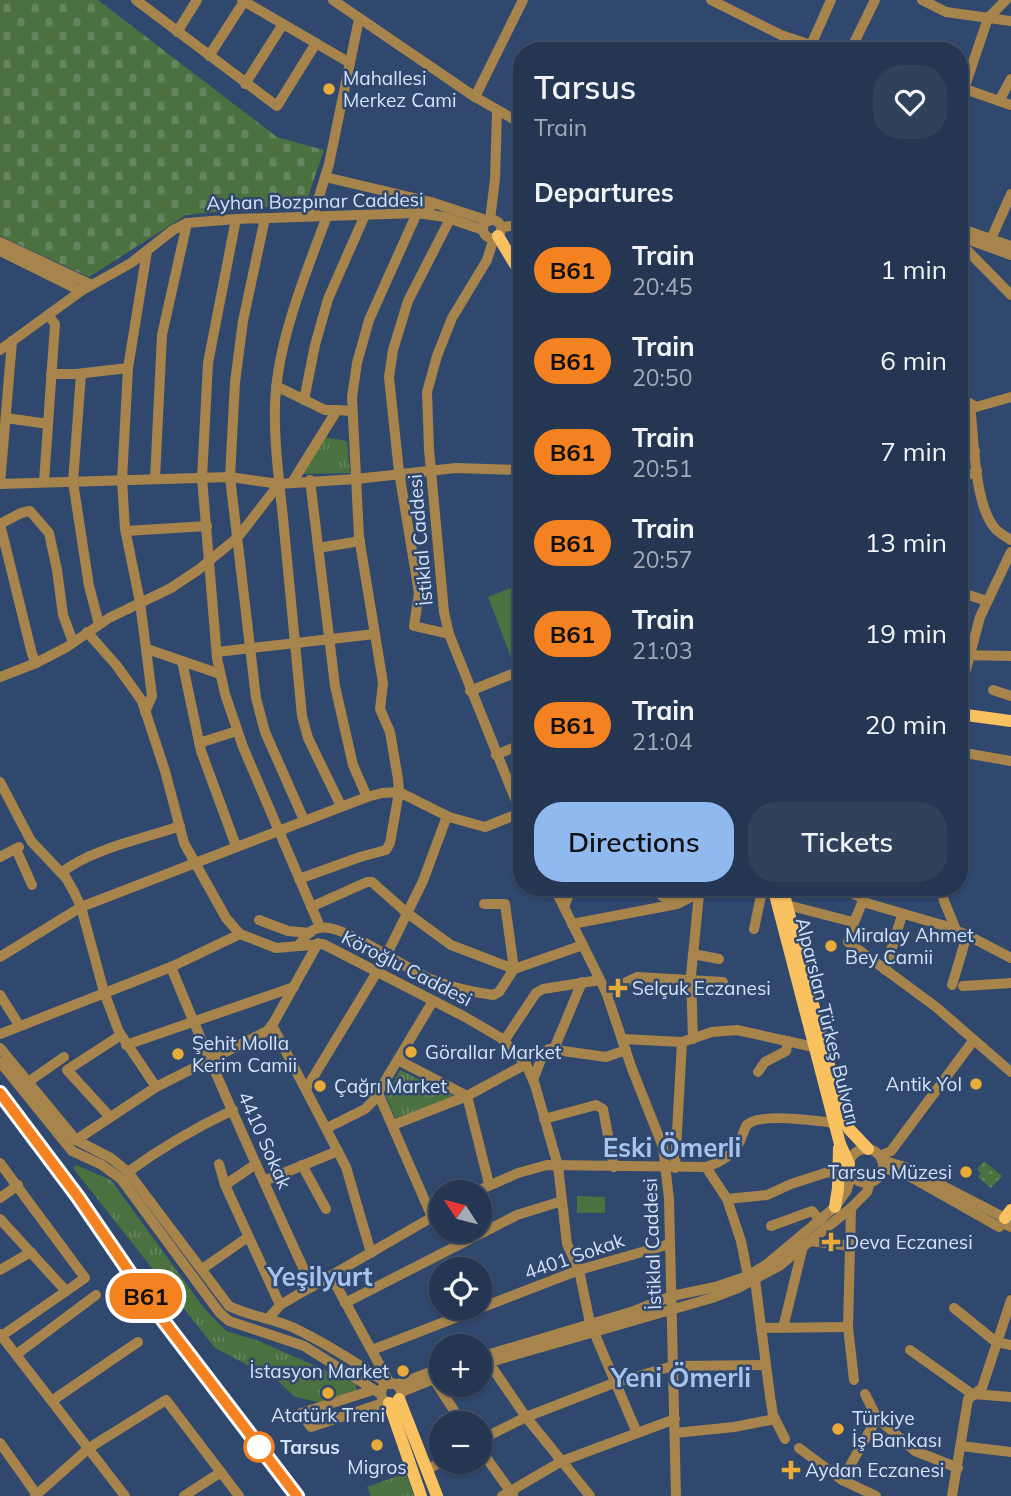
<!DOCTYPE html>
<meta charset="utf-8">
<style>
body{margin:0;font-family:Mulish,sans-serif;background:#30415c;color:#f1f3f6;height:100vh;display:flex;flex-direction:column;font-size:26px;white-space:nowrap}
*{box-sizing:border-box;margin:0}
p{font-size:23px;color:#a3abb8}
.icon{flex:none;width:38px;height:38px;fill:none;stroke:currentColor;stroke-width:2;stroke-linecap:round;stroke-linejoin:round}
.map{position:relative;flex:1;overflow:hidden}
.sheet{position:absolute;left:513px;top:42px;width:455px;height:854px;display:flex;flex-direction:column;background:#243652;border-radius:28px;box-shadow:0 2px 5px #0004,0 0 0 2px #415069}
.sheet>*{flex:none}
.badge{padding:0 14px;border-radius:23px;font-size:24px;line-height:46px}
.needle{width:46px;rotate:306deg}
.fabs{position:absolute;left:429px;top:1180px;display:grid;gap:14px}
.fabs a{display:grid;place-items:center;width:63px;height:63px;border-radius:50%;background:#243652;box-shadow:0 2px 5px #0004,0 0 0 2px #415069;font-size:35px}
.map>.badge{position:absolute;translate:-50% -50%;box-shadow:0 0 0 4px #fff}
h2{padding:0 21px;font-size:26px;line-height:63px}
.round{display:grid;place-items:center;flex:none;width:74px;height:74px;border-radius:28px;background:#30415c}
.head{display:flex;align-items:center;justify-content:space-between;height:119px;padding:0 21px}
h1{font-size:33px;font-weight:600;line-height:52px}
.primary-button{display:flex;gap:14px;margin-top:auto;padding:14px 21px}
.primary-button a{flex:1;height:80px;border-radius:28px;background:#90b9f0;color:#111;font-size:28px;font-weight:600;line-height:80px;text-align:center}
.primary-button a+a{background:#30415c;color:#f1f3f6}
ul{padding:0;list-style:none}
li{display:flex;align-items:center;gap:21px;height:91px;padding:0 21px}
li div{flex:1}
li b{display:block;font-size:26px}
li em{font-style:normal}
li .badge{min-width:77px;font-weight:700;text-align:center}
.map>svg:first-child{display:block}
.grass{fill:#4b7141}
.cemetery{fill:url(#cemetery-stones)}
.park{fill:url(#park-tufts)}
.garden{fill:url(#garden-dots)}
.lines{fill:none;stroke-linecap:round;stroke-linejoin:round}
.minor{stroke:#a7844b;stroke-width:10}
.major{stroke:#f9c160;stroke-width:12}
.line-casing{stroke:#fff;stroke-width:16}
.line{stroke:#f58220;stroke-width:10}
.poi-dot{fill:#e8ab37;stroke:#30486d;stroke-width:2.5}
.stop-dot{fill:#fff;stroke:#f58220;stroke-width:3.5}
.labels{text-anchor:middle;stroke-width:5;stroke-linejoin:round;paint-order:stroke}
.poi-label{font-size:19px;fill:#d4e3fa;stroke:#30486d;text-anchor:start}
.street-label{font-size:19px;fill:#d4e3fa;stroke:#30486d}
.stop-label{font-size:19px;font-weight:bold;fill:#d4e3fa;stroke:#30486d;text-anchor:start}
.district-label{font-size:26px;font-weight:bold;fill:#a7c4f0;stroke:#30486d}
</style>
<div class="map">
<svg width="1011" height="1496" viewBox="0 0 1011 1496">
<defs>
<pattern id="cemetery-stones" width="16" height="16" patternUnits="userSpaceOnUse" patternTransform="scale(1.75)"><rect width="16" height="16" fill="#4b7141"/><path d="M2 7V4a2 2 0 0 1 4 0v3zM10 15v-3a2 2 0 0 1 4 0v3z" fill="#64855d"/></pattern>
<pattern id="park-tufts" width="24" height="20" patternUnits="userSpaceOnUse" patternTransform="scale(1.75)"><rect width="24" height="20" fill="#4b7141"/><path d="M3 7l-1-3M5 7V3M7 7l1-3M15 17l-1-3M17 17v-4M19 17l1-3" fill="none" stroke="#64855d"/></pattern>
<pattern id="garden-dots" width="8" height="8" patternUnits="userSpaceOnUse" patternTransform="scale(1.75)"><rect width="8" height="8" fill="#4b7141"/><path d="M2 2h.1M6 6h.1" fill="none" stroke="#64855d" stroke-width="1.8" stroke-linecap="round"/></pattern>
</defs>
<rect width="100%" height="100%" fill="#30486d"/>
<g class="grass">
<path d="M521 584V666L515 668 488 597Z"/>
<path d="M577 1196 605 1197V1213H577Z"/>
</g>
<path class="cemetery" d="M0 0H98L277 137 324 150 306 203 186 215 89 277 0 236Z"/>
<g class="park">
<path d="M324 437 347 441 350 473 300 474Z"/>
<path d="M400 1070 456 1097 395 1118 386 1096Z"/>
<path d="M76 1165 111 1180 204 1308 226 1331 259 1341 356 1384 357 1393 323 1403 295 1397 278 1381 215 1348 73 1168Z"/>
<path d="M406 1473 414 1496H371L367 1487Z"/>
</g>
<path class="garden" d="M984 1161 1002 1176 991 1188 978 1177 981 1174 977 1169Z"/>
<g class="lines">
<g class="minor">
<path d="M136 0 277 106 316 43"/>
<path d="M242 0 350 63"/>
<path d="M333 0 475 97 522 124"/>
<path d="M711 0 781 35 829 51"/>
<path d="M922 0 946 12 1011 21"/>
<path d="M177 32 197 0"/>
<path d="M811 45 831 0"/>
<path d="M850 51 875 0"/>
<path d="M209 56 245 0"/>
<path d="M245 84 283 24"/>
<path d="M959 87 1011 105"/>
<path d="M475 97 523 0"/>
<path d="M999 101 1011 79"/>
<path d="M959 104 988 18 1006 0"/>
<path d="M325 177 431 202 489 221"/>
<path d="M313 216 329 164 359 19"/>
<path d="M327 216C307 270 281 333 276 390 272 427 279 480 283 518 289 584 296 650 302 716L308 738 341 806"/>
<path d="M265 218 243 321 235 382 230 477 256 698 265 732 304 820"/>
<path d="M236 219 208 363 202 478 217 658 225 694 243 747 320 927"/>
<circle cx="492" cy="229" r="9"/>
<path d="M490 220 495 179 497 111"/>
<path d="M501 227 522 225"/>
<path d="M959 228 1011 246"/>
<path d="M959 236 1011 255"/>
<path d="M494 238 487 260 452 318 437 356 427 392 429 449 444 612 449 634 522 816"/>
<path d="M991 239 1011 194"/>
<path d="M0 242 92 285"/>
<path d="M959 242 1011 295"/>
<path d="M0 251 81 291"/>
<path d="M0 350 81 291 131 263 173 230 187 223 236 219 417 213 445 217 483 230"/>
<path d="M51 374H76L128 368"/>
<path d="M81 374 73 482 89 586 99 624"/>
<path d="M276 386 325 410H337"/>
<path d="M959 397 976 407 1011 397"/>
<path d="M304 400 315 345 328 299 365 215"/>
<path d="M970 405C974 436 974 503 994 527 998 533 1005 536 1011 540"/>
<path d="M6 418 48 424"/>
<path d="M959 453 975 451"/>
<path d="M155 479 162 335 187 223"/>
<path d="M959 479 977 471"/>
<path d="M310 480 335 686 353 765 367 797"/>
<path d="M293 481 337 410 352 411"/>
<path d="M44 482 55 324 48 315"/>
<path d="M0 484 230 477 279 484 356 479 456 468 522 470"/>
<path d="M0 484 12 341"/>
<path d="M0 524 21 513 30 511 49 533 57 570 63 615 73 642"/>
<path d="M0 524 32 654 36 663"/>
<path d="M126 531 207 526"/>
<path d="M318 548 360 541"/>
<path d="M959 592 987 601"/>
<path d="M87 632 117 666 142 701 165 771 184 843 226 918 240 934 276 948 323 944 465 1017 501 1038 526 1064 535 1085 558 1166 567 1244 579 1270 590 1323 637 1433"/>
<path d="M449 634 414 626 419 593 399 472 389 377 393 350 408 301 450 219"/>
<path d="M147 649 220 674"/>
<path d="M217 652 375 634"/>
<path d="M959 655 1011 656"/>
<path d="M182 661 201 751 236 846"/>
<path d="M0 677 36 663 67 647 109 618 171 588 198 570 238 537 279 484"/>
<path d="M993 690 1011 696"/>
<path d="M470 691 522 670"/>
<path d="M959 696 980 617 1011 552"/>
<path d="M145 712 152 696 140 602 125 529 122 480 128 368 147 251"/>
<path d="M199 743 237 731"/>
<path d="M959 752 1011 761"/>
<path d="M496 755 522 744"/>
<path d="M0 782 31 841 66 878 74 892 81 907 104 992 119 1032 156 1087"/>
<path d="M16 849 32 885"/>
<path d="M0 857 19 847"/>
<path d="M61 873C91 849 143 839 180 826"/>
<path d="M299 879 360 857 386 850 390 843 399 792 398 779 390 732 380 709 383 683 359 537 352 397 357 363 369 320 417 213 435 204"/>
<path d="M554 887 606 992 632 1069 663 1147 669 1199 676 1496"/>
<path d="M652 887 662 896 677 904"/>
<path d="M746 887 767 892"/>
<path d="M840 887 864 899"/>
<path d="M868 887C862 906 852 922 848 942L936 1007 1011 1072"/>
<path d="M942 887 944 901 956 930"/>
<path d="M863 902 942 925 967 935 1011 958"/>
<path d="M787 905 853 922"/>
<path d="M311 907 367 882H372L407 913 451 945 514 969 505 904H484"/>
<path d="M564 907 572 887"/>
<path d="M259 920 288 931 310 933"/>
<path d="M572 924 677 904 711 887"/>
<path d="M754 929 762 891"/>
<path d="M299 945C304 938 310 929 319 928 342 922 405 969 430 979 450 987 472 992 493 995L499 992 514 969 583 945"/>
<path d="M693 954 719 959"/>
<path d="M386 956 423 881 447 816"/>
<path d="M0 957 81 907 367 797 382 793 399 792 449 817 485 827 520 813"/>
<path d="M171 967C215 1075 263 1181 312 1287"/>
<path d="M885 970 902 915"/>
<path d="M952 985 967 935"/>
<path d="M963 986 1011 983"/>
<path d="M606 992 637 977 723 982"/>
<path d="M0 995 19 1025"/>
<path d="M272 1025 346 1167 371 1253"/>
<path d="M0 1034 171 967 240 934"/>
<path d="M622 1039 682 1042 712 1032 737 1030 814 1047"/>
<path d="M693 1039 691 975 699 894"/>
<path d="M504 1041 536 993 543 989 600 980"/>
<path d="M126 1045 294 987"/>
<path d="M0 1048 76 1140 111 1158 128 1172 229 1306C249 1316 271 1318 292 1327 326 1343 357 1363 388 1384"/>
<path d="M554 1049 582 982"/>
<path d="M398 1060 467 1096 489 1184"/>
<path d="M0 1062 72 1151 102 1165 121 1179 219 1312 229 1321 304 1346 381 1394"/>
<path d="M758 1072 765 1062 786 1051 788 1041"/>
<path d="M533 1080 544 1052 549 1049 606 1057 626 1050"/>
<path d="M28 1082 64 1057"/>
<path d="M306 1089 377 972"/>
<path d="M378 1093 432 1217"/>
<path d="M110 1117 67 1070 121 1035"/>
<path d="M544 1119 596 1105 603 1109 614 1167"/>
<path d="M393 1125 467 1096 526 1064"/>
<path d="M327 1128 365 1109 373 1101 433 1001"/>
<path d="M76 1140 156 1087 267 1031 274 1022 318 943"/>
<circle cx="866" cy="1166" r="17"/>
<path d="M880 1156 891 1151 973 1041"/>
<path d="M882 1160 908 1168 1005 1218 1003 1223 1011 1227"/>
<path d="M0 1163 85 1278 0 1337"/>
<path d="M219 1164 225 1185"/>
<path d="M256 1164 225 1185 280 1305"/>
<path d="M302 1165 326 1209"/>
<path d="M706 1167 727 1199 741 1241 748 1276"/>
<path d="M675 1168 682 1042"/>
<path d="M883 1168 907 1175 999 1227 1003 1223"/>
<path d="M128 1172C162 1147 195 1128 233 1110"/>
<path d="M264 1181 338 1151"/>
<path d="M475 1192 518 1173 547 1165 706 1167C721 1162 732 1156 740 1141 742 1137 744 1130 746 1126 756 1112 819 1121 834 1123"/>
<path d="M0 1198 18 1185"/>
<path d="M727 1199 767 1195 791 1184 825 1173 849 1169"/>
<path d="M851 1208 848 1327 854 1380"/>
<path d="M0 1219 66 1291"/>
<path d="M771 1226 812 1211 821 1221"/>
<path d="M810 1241 851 1246"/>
<path d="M202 1269 248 1237"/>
<path d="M0 1270 31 1252"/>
<path d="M331 1276 390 1384"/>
<path d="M755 1280 770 1396 773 1415 785 1439"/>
<path d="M345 1303 517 1215 562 1201"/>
<path d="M954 1308 996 1342 1011 1345"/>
<path d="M269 1318 280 1305 441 1212"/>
<path d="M761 1328 848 1327"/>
<path d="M783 1328 803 1246"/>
<path d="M0 1334 125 1496"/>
<path d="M372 1350 579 1270 670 1244"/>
<path d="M910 1350 972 1394 1011 1397"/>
<path d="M17 1354 96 1295"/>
<path d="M480 1357 634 1311 672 1296 715 1287 748 1276 767 1264 835 1207 847 1190 851 1174"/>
<path d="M489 1363 526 1417 590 1496"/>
<path d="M480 1365 712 1298 738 1288 779 1266 851 1208 867 1192 870 1182"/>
<path d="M433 1378 462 1423"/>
<circle cx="391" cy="1393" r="10"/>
<path d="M396 1385 441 1368"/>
<path d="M373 1390 301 1413 311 1427 386 1402"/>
<path d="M401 1392 441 1376"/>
<path d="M865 1394 877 1418 915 1451 958 1468"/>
<path d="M53 1400 138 1342"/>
<path d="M675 1433 734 1427 775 1419"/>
<path d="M480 1440 526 1417 614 1383 673 1366 766 1365"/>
<path d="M0 1443 37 1495"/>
<path d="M961 1446 1011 1452"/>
<path d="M799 1448 842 1480 876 1496"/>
<path d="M480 1449 513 1495"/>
<path d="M427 1470 442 1461"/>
<path d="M842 1480 877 1418"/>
<path d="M35 1496 89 1448 166 1400 239 1496"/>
<path d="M184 1496 221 1472"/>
<path d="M502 1496 562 1461 675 1419"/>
<path d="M952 1496 968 1399 982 1388 1011 1300"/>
</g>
<g class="major">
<path d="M498 236 522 276"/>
<path d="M959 714 1011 721"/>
<path d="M773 887 840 1144 849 1164"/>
<path d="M782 887 842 1114 849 1129 868 1149"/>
<path d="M835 1207 838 1188 839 1148"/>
<path d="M1005 1218 1011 1210"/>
<path d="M399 1399 437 1496"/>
<path d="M389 1403 421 1496"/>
</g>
</g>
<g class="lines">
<defs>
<path id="line" d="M0 1093 78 1197 156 1311 297 1496"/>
</defs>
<use href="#line" class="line-casing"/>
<use href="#line" class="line"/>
</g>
<g class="poi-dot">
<circle cx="329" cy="89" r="7"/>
<circle cx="831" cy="946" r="7"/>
<path d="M614.5 977.5h7v7h7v7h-7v7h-7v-7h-7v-7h7z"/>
<circle cx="411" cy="1052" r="7"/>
<circle cx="178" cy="1054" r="7"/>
<circle cx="976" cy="1084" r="7"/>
<circle cx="320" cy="1086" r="7"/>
<circle cx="966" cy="1172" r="7"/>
<path d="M827.5 1231.5h7v7h7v7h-7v7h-7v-7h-7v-7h7z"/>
<circle cx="403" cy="1371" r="7"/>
<circle cx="328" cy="1393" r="7"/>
<circle cx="838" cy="1429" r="7"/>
<circle cx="377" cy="1445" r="7"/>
<path d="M787.5 1459.5h7v7h7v7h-7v7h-7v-7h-7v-7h7z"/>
</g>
<circle class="stop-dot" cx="259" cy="1447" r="14"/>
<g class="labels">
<g class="poi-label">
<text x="343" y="85">Mahallesi<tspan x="343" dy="22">Merkez Cami</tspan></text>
<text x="845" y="942">Miralay Ahmet<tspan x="845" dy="22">Bey Camii</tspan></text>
<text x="632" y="995">Selçuk Eczanesi</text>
<text x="192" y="1050">Şehit Molla<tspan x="192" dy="22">Kerim Camii</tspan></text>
<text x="425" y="1059">Görallar Market</text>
<text x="962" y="1091" text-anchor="end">Antik Yol</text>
<text x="334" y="1093">Çağrı Market</text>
<text x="952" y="1179" text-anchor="end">Tarsus Müzesi</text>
<text x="845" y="1249">Deva Eczanesi</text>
<text x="389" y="1378" text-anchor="end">İstasyon Market</text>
<text x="328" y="1422" text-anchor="middle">Atatürk Treni</text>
<text x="852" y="1425">Türkiye<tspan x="852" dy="22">İş Bankası</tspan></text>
<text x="377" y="1474" text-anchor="middle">Migros</text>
<text x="805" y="1477">Aydan Eczanesi</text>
</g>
<g class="street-label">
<text transform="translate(315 201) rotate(-1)" y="7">Ayhan Bozpınar Caddesi</text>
<text transform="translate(420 540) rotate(-95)" y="7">İstiklal Caddesi</text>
<text transform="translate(407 968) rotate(27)" y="7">Köroğlu Caddesi</text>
<text transform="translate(828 1021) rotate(76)" y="7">Alparslan Türkeş Bulvarı</text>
<text transform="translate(265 1140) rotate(66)" y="7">4410 Sokak</text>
<text transform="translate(652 1244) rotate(-92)" y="7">İstiklal Caddesi</text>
<text transform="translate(574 1256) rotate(-19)" y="7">4401 Sokak</text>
</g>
<g class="stop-label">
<text x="280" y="1454">Tarsus</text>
</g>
<g class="district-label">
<text x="672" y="1157">Eski Ömerli</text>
<text x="320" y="1286">Yeşilyurt</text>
<text x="681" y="1387">Yeni Ömerli</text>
</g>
</g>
</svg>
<div class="fabs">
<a><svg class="needle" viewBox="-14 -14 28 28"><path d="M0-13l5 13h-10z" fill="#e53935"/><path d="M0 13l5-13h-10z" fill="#a3abb8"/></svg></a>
<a><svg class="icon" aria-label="locate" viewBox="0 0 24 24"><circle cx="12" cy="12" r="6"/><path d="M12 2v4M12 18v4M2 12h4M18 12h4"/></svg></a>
<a>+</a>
<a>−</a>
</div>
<b class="badge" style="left:146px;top:1296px;background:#f58220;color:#111">B61</b>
<section class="sheet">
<div class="head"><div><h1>Tarsus</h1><p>Train</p></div><a class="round"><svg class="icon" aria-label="heart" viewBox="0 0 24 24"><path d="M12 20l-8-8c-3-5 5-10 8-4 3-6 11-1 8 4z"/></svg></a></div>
<h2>Departures</h2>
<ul>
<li><span class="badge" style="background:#f58220;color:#111">B61</span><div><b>Train</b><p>20:45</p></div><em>1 min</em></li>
<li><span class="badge" style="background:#f58220;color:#111">B61</span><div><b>Train</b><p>20:50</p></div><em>6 min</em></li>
<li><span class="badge" style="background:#f58220;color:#111">B61</span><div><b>Train</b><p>20:51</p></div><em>7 min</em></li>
<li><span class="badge" style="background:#f58220;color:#111">B61</span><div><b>Train</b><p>20:57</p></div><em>13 min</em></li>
<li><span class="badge" style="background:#f58220;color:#111">B61</span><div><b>Train</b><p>21:03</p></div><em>19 min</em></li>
<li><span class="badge" style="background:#f58220;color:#111">B61</span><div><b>Train</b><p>21:04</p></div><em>20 min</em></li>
</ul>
<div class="primary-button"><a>Directions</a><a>Tickets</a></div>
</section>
</div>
